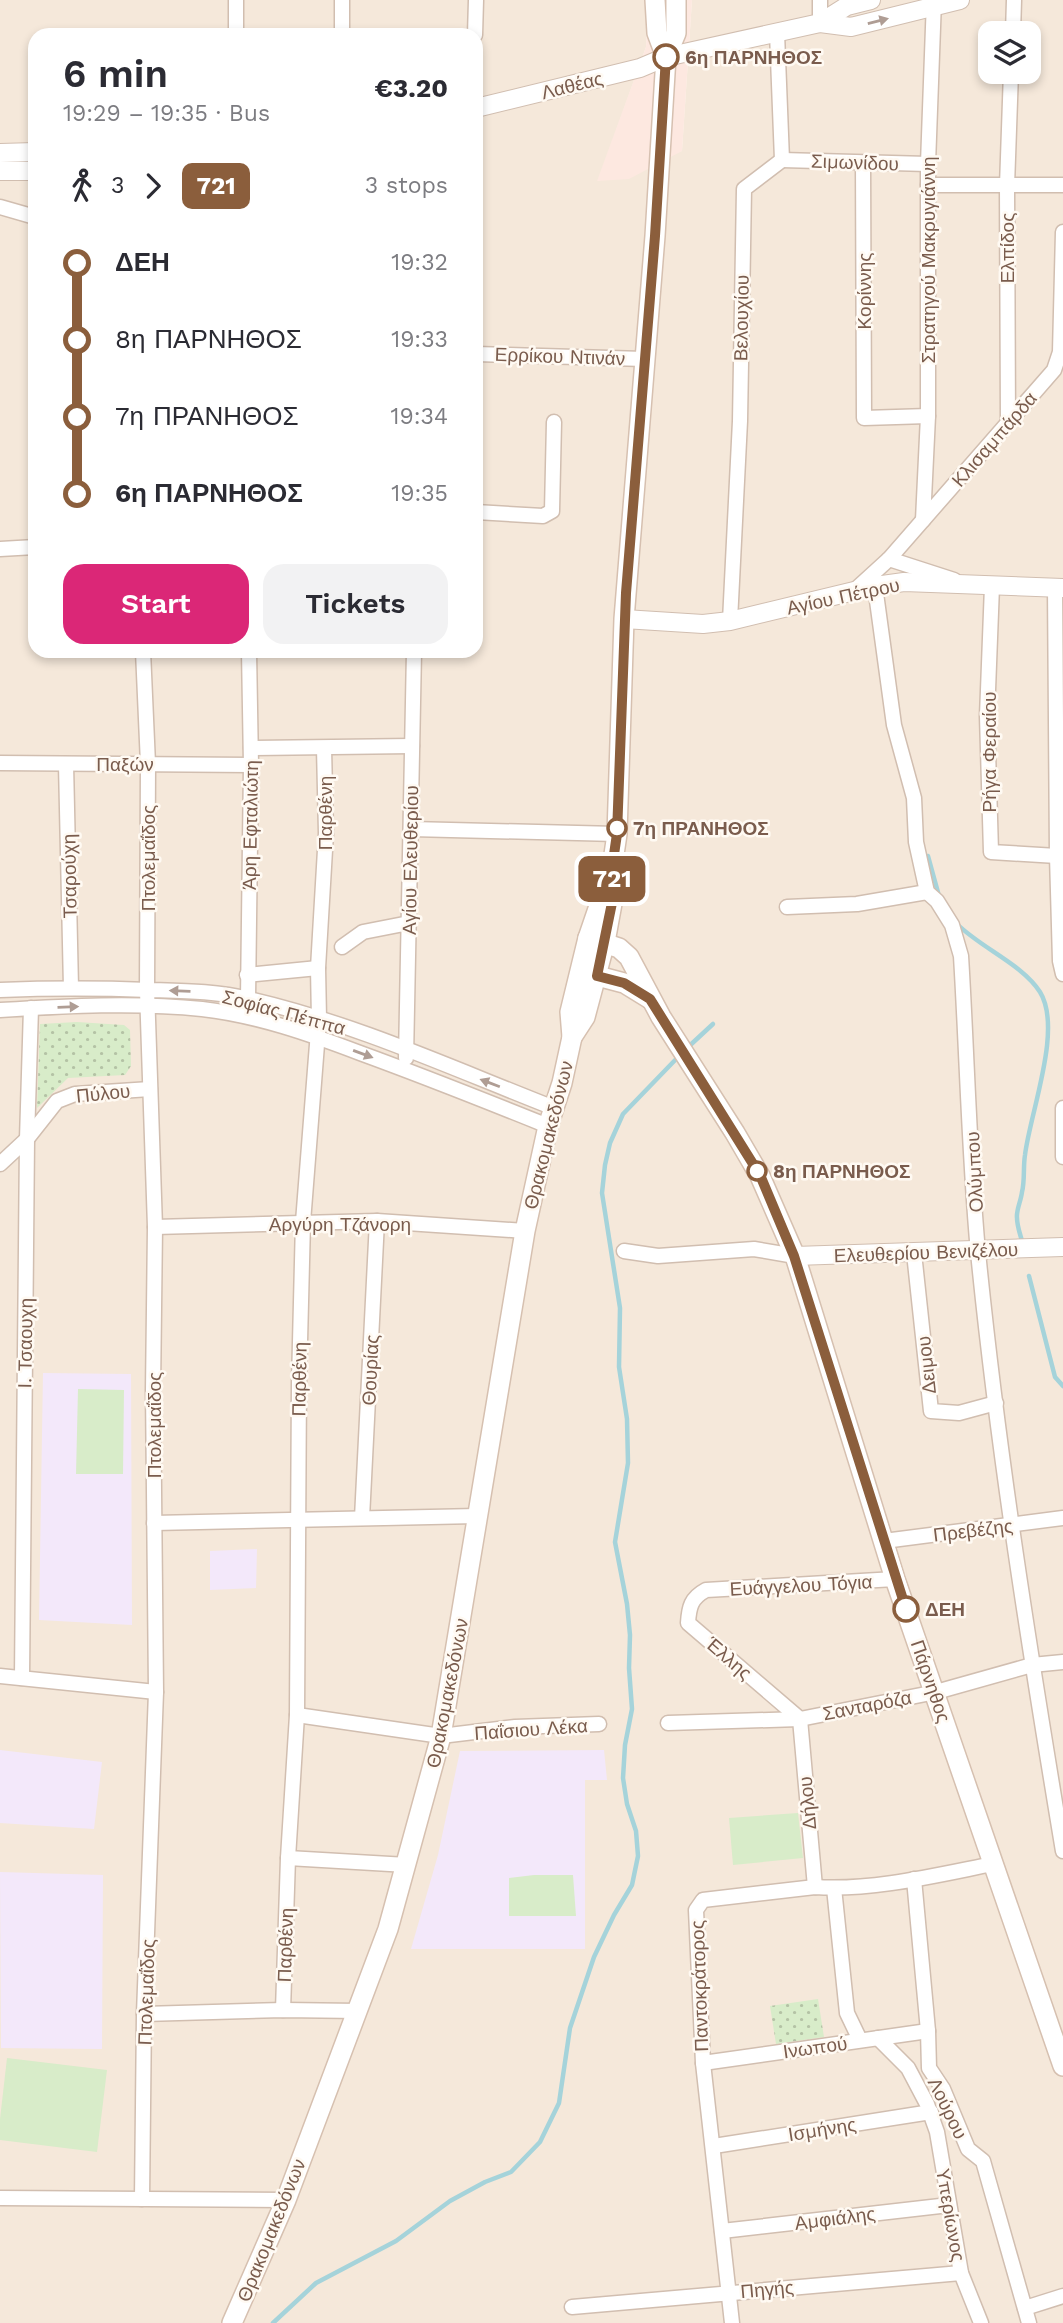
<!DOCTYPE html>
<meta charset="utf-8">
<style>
body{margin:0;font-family:"Work Sans",sans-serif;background:#f2f2f3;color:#2b2b33;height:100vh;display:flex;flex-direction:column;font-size:26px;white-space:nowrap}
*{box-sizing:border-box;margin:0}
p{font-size:23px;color:#7c7c81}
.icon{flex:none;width:38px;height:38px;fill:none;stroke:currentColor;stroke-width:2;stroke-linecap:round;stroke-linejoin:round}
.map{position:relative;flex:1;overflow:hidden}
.sheet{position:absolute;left:28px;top:28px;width:455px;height:630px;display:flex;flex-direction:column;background:#fff;border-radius:21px;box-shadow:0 4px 10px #0003}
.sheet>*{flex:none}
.badge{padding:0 14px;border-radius:10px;font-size:24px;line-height:46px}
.fabs{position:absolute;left:978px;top:21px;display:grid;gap:14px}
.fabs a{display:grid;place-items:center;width:63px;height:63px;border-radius:14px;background:#fff;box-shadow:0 4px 10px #0003;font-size:35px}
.map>.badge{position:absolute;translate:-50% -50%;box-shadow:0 0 0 4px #fff}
.legs{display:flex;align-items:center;gap:10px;height:77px;padding:0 35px;font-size:23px}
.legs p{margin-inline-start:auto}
.overview{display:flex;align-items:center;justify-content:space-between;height:119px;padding:0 35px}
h1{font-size:38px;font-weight:600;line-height:52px}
.action{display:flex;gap:14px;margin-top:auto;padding:14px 35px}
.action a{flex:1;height:80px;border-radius:21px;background:#db2777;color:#fff;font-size:28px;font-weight:600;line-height:80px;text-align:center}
.action a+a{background:#f2f2f3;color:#2b2b33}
ul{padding:0 35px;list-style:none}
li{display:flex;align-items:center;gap:24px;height:77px;font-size:26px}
li i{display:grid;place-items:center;width:10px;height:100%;margin:0 9px;background:currentColor}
li i::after{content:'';width:18px;height:18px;margin:-9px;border:5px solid;border-radius:50%;background:#fff}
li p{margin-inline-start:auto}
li:first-child i{background:linear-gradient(#0000 50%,currentColor 0)}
li:last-child i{background:linear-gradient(currentColor 50%,#0000 0)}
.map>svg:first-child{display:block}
.residential{fill:#f5e8da;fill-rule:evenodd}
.commercial{fill:#fde8e0}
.education{fill:#f3e8fa}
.park{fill:url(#park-dots)}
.pitch{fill:#d8ecc9}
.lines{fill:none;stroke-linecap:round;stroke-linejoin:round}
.stream{stroke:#a5d3da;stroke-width:4.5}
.minor-casing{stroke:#d1beb0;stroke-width:17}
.tertiary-casing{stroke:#d1beb0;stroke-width:20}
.secondary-casing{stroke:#d6c0b0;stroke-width:22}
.minor{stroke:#fff;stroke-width:14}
.tertiary{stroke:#fff;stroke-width:18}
.secondary{stroke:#fff;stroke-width:19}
.oneway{fill:#af9d94}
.line-1-casing{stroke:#fff;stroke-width:16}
.line-1{stroke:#8b5e3c;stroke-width:10}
.stop-1-dot{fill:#fff;stroke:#8b5e3c;stroke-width:3.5}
.labels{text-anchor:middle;stroke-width:5;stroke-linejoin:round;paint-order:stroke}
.stop-label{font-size:19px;font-weight:bold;fill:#7a5c4d;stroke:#fffaf3;text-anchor:start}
.street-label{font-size:19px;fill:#7a5c4d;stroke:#fffaf3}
</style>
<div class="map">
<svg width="1063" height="2323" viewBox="0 0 1063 2323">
<defs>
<pattern id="park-dots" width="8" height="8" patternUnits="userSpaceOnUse" patternTransform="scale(1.75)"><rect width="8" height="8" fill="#d8ecc9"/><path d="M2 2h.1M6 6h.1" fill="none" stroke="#b4c2a5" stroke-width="1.8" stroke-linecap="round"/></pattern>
</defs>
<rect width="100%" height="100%" fill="#fdf6ec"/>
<path class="residential" d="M0 0H649L646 47 598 181 682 151 692 0H1063V2323H0ZM990 33H1029V72H990ZM35 35H476V651H35Z"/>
<path class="commercial" d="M649 0H692L682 151 629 179 597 181 646 47Z"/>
<g class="education">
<path d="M43 1373 131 1374 132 1625 39 1620Z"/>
<path d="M257 1549 256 1588 210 1590V1551Z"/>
<path d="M0 1750 102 1762 94 1829 0 1823Z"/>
<path d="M604 1750 607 1780H585V1949H411L438 1855 460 1751Z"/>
<path d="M0 1872 103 1875 102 2049 1 2048Z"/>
</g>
<g class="park">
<path d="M77 1022 124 1025 130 1030 131 1066 125 1075 68 1078 37 1108 40 1024Z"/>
<path d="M818 1999 824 2037 776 2044 770 2006Z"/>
</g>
<g class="pitch">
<path d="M78 1389 124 1390 123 1474H76Z"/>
<path d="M798 1813 803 1858 733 1865 729 1818Z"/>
<path d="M534 1875H573L576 1916H509V1878Z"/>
<path d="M7 2058 107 2070 97 2152 0 2140V2119Z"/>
</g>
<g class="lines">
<g class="stream">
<path d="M928 856 939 896"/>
<path d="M957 924C981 948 1022 964 1040 992 1063 1029 1030 1113 1025 1155 1023 1167 1025 1180 1022 1192 1021 1201 1016 1210 1017 1218 1017 1227 1021 1236 1023 1245"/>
<path d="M686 1049 713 1024"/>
<path d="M1029 1276 1055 1377 1063 1386"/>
<path d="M273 2323 316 2283 396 2241 450 2201 485 2182 511 2172 540 2142 559 2103 570 2028 594 1957 614 1915 632 1885 638 1856 636 1831 627 1804 623 1778 625 1745 632 1709 629 1668 630 1635 627 1604 615 1542 628 1463 627 1419 619 1367 620 1308 602 1193 605 1165 610 1143 623 1114 680 1055"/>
</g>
<defs>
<g id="minor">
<path d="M236 0V35"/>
<path d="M820 23V0"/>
<path d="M777 33 782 160"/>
<path d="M1013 33 1014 0"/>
<path d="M342 35V0"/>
<path d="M475 35 476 0"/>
<path d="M782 160 928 164"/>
<path d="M863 163 864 418 928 416"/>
<path d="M928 185H1063"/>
<path d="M0 207 35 217"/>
<path d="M476 354 644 359"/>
<path d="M1008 424 1007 186 1011 72"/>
<path d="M476 512 543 516 552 511 554 422"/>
<path d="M923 520 928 416V164L934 0"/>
<path d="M0 549 35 547"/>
<path d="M889 559 954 580"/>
<path d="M984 584 992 586 987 716 991 852 1057 856"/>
<path d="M875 586 894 725 914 798 916 842 927 892 937 901 952 925 961 956C967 1054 969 1154 978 1252 998 1453 1030 1653 1063 1851"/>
<path d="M1055 587 1057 856 1060 961 1063 974"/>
<path d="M855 590 889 559 1054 370 1060 352 1063 232"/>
<path d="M730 621 740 421 744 189 782 160"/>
<path d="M251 748 412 746"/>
<path d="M0 763 251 765"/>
<path d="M66 764 71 988"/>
<path d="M411 829 617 834"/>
<path d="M787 907 857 904 927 892"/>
<path d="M342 947 363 932 409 923"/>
<path d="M247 975 318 968"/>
<path d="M0 990C50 988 99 988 149 990 182 991 216 991 249 999 354 1023 454 1069 554 1108"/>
<path d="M248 998 251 765 249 651"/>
<path d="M0 1010C67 1006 135 1002 202 1009 256 1015 310 1034 360 1053 423 1076 486 1101 548 1126"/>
<path d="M406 1058 414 651"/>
<path d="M1063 1108V1157"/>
<path d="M0 1164 27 1139 57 1101 75 1094 150 1089"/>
<path d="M155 1227 377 1221 525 1231"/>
<path d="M624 1251 658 1256 754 1249 795 1256"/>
<path d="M914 1253 931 1411 959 1413 996 1403"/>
<path d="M362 1518 377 1221"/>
<path d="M154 1523 477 1516"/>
<path d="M884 1541 1063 1518"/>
<path d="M0 1676 156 1692"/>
<path d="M22 1678 27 1139 31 1008"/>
<path d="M297 1715 441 1736 515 1727 599 1724"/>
<path d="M668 1723 800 1719 936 1692 1032 1665 1063 1662"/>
<path d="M288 1858 407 1865"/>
<path d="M914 1879 928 2031 929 2068 943 2089 968 2149 983 2161 1029 2323"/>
<path d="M815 1887 800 1719 688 1623C689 1607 691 1598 706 1590L895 1579"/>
<path d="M834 1888 847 2013 860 2040"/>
<path d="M283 2010 288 1858 297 1715 299 1382 303 1222 319 1019 318 968 326 833 324 748"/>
<path d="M144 2014 283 2010 359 2011"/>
<path d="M878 2038 908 2068 927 2104 937 2132 961 2273 981 2323"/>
<path d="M703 2063 928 2031"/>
<path d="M714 2146 931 2112"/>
<path d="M0 2198 286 2200"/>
<path d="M142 2199 144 2014 156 1692 153 1390 155 1227 147 990 148 764 143 651"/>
<path d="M722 2231 949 2205"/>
<path d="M572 2307 961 2273"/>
<path d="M1025 2308 1063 2296"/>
<path d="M732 2323 703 2063 696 1910 703 1900 815 1887C872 1891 937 1875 993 1864"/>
</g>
<g id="tertiary">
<path d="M820 23 851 27 960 0"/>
<path d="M476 108 640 68 666 57 820 23 847 6 871 0"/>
<path d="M0 153 35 152"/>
<path d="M0 171H35"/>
<path d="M624 619 703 624 730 621 875 586 904 582 1063 588"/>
<path d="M795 1256 1063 1247"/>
</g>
<g id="secondary">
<path d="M655 0 657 33 666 57"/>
<path d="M588 938 619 948 629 957 661 1017 735 1133 760 1176 795 1256 895 1579 1063 2066"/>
<path d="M586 973 624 983 650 999"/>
<path d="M572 1037 585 1017 605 942 613 898 612 868 617 834 624 619 655 236 666 57 676 33V0"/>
<path d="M232 2323 286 2200 388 1929 441 1736 525 1231 548 1126 562 1083 572 1037 570 1012 588 938 612 868"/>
</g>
</defs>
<use href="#minor" class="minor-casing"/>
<use href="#tertiary" class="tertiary-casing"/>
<use href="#secondary" class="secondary-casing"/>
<use href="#minor" class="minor"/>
<use href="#tertiary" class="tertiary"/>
<use href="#secondary" class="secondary"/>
</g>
<defs><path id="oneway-solid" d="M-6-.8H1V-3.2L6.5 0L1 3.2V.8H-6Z" transform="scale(1.75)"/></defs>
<g class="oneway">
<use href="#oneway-solid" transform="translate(878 21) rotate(-14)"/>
<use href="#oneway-solid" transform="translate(180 991) rotate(-178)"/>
<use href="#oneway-solid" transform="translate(68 1007) rotate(-2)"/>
<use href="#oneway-solid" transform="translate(363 1054) rotate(20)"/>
<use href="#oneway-solid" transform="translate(490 1083) rotate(-159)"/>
</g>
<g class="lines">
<defs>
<path id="line-1" d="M666 57 655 236 626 593 617 834 612 868 613 898 597 976 624 983 650 999 760 1175 794 1256 906 1609"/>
</defs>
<use href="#line-1" class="line-1-casing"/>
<use href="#line-1" class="line-1"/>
</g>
<g class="stop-1-dot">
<circle cx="666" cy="57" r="12"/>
<circle cx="617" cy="828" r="9"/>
<circle cx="757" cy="1171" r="9"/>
<circle cx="906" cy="1609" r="12"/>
</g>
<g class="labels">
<g class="stop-label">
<text x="685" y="64">6η ΠΑΡΝΗΘΟΣ</text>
<text x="633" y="835">7η ΠΡΑΝΗΘΟΣ</text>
<text x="773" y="1178">8η ΠΑΡΝΗΘΟΣ</text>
<text x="925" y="1616">ΔΕΗ</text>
</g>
<g class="street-label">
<text transform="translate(572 85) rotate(-14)" y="7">Λαθέας</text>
<text transform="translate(855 162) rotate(2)" y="7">Σιμωνίδου</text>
<text transform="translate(1007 248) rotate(-90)" y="7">Ελπίδος</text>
<text transform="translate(928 260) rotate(-90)" y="7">Στρατηγού Μακρυγιάννη</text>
<text transform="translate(864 291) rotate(-90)" y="7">Κορίννης</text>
<text transform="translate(741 318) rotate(-89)" y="7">Βελουχίου</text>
<text transform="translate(560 356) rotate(2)" y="7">Ερρίκου Ντινάν</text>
<text transform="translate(994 439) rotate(-49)" y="7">Κλισαμπάρδα</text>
<text transform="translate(843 596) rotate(-12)" y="7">Αγίου Πέτρου</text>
<text transform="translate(989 752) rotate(-90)" y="7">Ρήγα Φεραίου</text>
<text x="125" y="771">Παξών</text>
<text transform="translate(325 813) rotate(-90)" y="7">Παρθένη</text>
<text transform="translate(250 825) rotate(-89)" y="7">Άρη Εφταλιώτη</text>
<text transform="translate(148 858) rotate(-90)" y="7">Πτολεμαΐδος</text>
<text transform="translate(410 860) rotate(-89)" y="7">Αγίου Ελευθερίου</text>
<text transform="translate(69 876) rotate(-91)" y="7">Τσαρούχη</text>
<text transform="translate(284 1012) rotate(15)" y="7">Σοφίας Πέππα</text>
<text transform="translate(103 1093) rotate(-6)" y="7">Πύλου</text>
<text transform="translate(548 1135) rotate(-76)" y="7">Θρακομακεδόνων</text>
<text transform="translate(974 1172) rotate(-93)" y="7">Ολύμπου</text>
<text x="340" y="1231">Αργύρη Τζάνορη</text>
<text transform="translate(926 1252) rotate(-2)" y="7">Ελευθερίου Βενιζέλου</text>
<text transform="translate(25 1343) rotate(-89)" y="7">Ι. Τσαουχη</text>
<text transform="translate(926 1365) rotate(-96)" y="7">Δειμου</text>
<text transform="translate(370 1370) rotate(-87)" y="7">Θουρίας</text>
<text transform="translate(299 1379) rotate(-89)" y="7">Παρθένη</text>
<text transform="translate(154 1425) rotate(-90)" y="7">Πτολεμαΐδος</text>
<text transform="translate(973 1530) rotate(-7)" y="7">Πρεβέζης</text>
<text transform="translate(801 1585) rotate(-3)" y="7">Ευάγγελου Τόγια</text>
<text transform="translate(729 1658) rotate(41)" y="7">Έλλης</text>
<text transform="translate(931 1681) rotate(71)" y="7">Πάρνηθος</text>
<text transform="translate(447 1693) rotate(-79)" y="7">Θρακομακεδόνων</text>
<text transform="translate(867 1705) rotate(-11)" y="7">Σανταρόζα</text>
<text transform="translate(531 1729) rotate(-4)" y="7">Παΐσιου Λέκα</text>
<text transform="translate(807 1803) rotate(-95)" y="7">Δήλου</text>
<text transform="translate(285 1945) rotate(-88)" y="7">Παρθένη</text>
<text transform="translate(699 1986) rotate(-92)" y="7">Παντοκράτορος</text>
<text transform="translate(146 1992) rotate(-88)" y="7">Πτολεμαΐδος</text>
<text transform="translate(815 2047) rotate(-8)" y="7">Ινωπού</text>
<text transform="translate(948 2108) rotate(64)" y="7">Λούρου</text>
<text transform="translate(822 2129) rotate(-9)" y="7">Ισμήνης</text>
<text transform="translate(951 2215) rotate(80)" y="7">Υπερίωνος</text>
<text transform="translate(835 2218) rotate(-7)" y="7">Αμφιάλης</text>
<text transform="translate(271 2230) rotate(-68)" y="7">Θρακομακεδόνων</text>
<text transform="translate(767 2289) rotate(-5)" y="7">Πηγής</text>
</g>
</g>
</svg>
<div class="fabs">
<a><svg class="icon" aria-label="layers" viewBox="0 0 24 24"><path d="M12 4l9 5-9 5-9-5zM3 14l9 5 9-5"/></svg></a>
</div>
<b class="badge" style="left:612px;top:879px;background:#8b5e3c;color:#fff">721</b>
<section class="sheet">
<div class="overview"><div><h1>6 min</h1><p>19:29 – 19:35 · Bus</p></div><b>€3.20</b></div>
<div class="legs"><svg class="icon" aria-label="walk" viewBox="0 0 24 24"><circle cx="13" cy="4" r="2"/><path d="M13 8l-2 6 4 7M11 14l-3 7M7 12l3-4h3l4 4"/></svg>3<svg class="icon" aria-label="forward" viewBox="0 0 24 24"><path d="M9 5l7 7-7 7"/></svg><b class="badge" style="background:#8b5e3c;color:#fff">721</b><p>3 stops</p></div>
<ul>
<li><i style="color:#8b5e3c"></i><b>ΔΕΗ</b><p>19:32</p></li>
<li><i style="color:#8b5e3c"></i><span>8η ΠΑΡΝΗΘΟΣ</span><p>19:33</p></li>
<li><i style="color:#8b5e3c"></i><span>7η ΠΡΑΝΗΘΟΣ</span><p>19:34</p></li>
<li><i style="color:#8b5e3c"></i><b>6η ΠΑΡΝΗΘΟΣ</b><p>19:35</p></li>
</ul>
<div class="action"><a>Start</a><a>Tickets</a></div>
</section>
</div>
